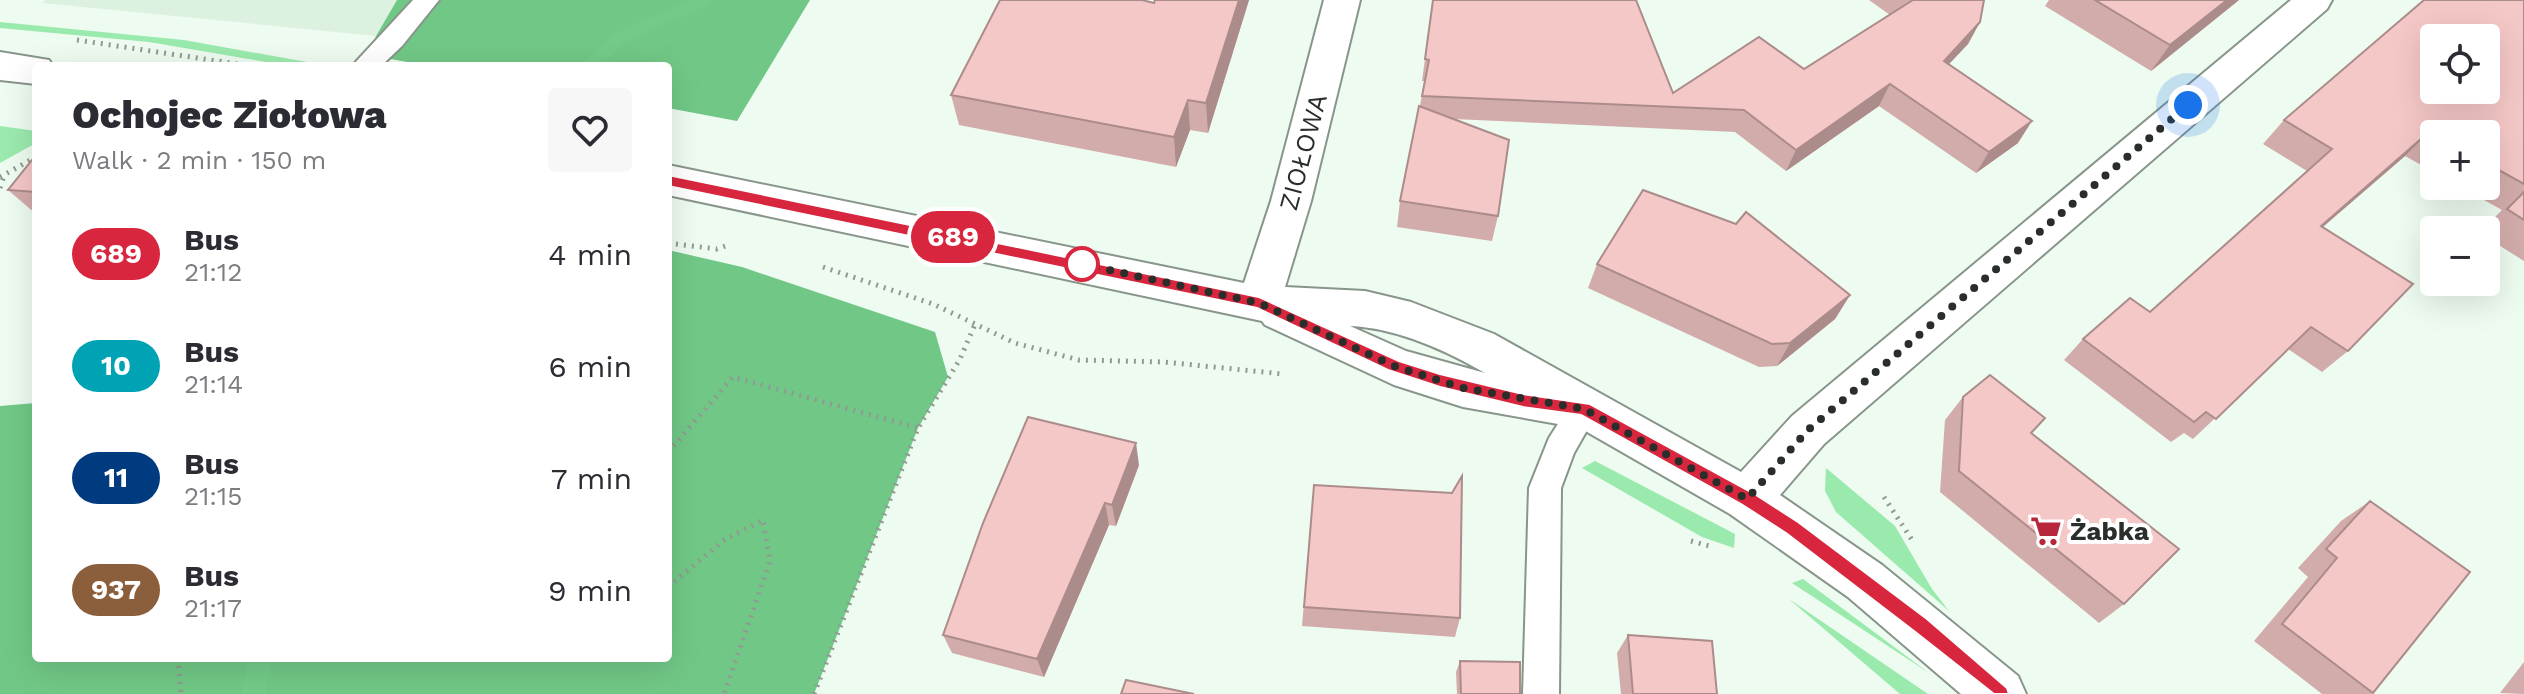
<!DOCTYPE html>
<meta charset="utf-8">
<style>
body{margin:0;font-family:"Work Sans",sans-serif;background:#f7f7f7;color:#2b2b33;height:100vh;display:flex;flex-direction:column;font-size:30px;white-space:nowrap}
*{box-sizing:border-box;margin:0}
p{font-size:26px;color:#7c7c81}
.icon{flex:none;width:44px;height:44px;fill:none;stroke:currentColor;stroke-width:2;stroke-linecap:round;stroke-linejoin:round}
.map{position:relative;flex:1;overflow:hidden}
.panel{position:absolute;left:32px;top:62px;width:640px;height:600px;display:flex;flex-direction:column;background:#fff;border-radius:8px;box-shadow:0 8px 32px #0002}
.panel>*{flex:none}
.badge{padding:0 16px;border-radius:26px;font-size:28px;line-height:52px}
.controls{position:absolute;left:2420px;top:24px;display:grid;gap:16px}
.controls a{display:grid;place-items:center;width:80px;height:80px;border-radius:8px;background:#fff;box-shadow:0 8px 32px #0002;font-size:40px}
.you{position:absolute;width:40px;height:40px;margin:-20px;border:6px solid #fff;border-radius:50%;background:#1a73e8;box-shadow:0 0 0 12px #1a73e833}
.map>.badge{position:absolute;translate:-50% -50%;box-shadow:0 0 0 4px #fff}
.round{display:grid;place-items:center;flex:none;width:84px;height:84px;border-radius:8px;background:#f7f7f7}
.head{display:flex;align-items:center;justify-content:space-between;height:136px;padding:0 40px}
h1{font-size:38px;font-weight:800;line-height:60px}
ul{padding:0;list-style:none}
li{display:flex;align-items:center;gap:24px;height:112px;padding:0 40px}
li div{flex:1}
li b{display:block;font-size:30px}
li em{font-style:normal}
li .badge{min-width:88px;font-weight:700;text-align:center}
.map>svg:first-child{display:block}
.built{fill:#dcf1e0}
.green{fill:#9beaad}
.forest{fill:#71c886}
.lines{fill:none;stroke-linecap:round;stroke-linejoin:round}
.stream{fill:#73cb89;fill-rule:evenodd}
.service-casing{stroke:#88958a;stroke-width:4}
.tertiary-casing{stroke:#88958a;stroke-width:4}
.path{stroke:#909a92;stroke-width:5;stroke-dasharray:2 6;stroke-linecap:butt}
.service{fill:#fff;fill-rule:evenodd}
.tertiary{fill:#fff;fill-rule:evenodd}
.wall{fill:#d2acab}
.shaded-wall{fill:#ab8c8b}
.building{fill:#f4c8c7;stroke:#ab8c8b;stroke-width:2;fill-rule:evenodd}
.line{fill:#d7263d;stroke:#fff;stroke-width:2}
.walk{stroke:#292e2a;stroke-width:8;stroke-dasharray:0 14.4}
.stop-dot{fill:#fff;stroke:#d7263d;stroke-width:4}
.labels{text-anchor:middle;stroke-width:8;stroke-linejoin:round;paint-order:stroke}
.street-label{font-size:26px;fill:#292e2a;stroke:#fff}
.poi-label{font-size:26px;font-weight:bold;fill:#292e2a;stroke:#fff;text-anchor:start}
</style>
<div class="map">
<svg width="2524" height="694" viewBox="0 0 2524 694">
<rect width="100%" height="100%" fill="#edfbf0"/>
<path class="built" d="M45 0H397L376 36 43 3Z"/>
<g class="green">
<path d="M0 22 184 40 329 66H289L149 42 0 28Z"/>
<path d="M0 126 36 131V143L0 163Z"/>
<path d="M1595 461 1735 534 1734 548 1702 537 1582 468Z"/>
<path d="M1826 468 1895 526 1932 589 1949 611 1836 512 1825 491Z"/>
<path d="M1803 579 1929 673 1792 583Z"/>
<path d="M1789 599 1928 694H1900Z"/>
</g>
<g class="forest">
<path d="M397 0H810L737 121 668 108V66H429L369 55 376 36Z"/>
<path d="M668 250 742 267 935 332 948 377 918 428 814 694H0V406L36 403V658H668Z"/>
</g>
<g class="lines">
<g class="stream">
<path d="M689 0H712L710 4 626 42 599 66H579L614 34Z"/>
<path d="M249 658H273L265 694H241Z"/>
</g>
<defs>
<g id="service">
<path d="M413 0H439L402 46 381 66H352Z"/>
<path d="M1584 396 1595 400 1599 409 1574 453 1561 488 1559 694H1523L1529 488 1549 438 1573 400Z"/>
</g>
<g id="tertiary">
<path d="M1324 0H1360L1311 201 1285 287 1365 291 1411 302 1494 334 1741 472 1792 416 2291 0H2332L2327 9 1824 444 1780 495 1882 565 2018 676 2026 694H1961L1848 597 1730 514 1568 421 1558 424 1463 407 1394 385 1265 325 1262 321 668 195V165L1244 283 1271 201ZM1350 326C1397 328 1445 350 1485 373L1406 351Z"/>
<path d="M0 52 49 60 53 66H36V84L0 80Z"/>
</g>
</defs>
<use href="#service" class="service-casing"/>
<use href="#tertiary" class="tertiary-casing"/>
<g class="path">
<path d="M77 40 251 66"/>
<path d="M0 177 36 157"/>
<path d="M0 188 4 176"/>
<path d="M668 243 717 249 728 245"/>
<path d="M823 267 933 304 1015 343 1079 360 1164 362 1283 374"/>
<path d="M668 452 733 377 918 428"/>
<path d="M1884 497 1914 543"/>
<path d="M1691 541 1713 547"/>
<path d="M668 587 724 540 763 520 770 561 724 694"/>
<path d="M178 658 181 694"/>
<path d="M814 694 918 428 960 359 976 322"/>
</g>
<use href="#service" class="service"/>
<use href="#tertiary" class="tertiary"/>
</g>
<g class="wall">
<path d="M1155 0H1249L1208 133 1190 130 1176 167 959 125 951 95 1154 3Z"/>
<path d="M1433 0 1673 93 1804 69 1890 15 1869 0H1984L1980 22 1968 44 1949 64 2018 143 1976 173 1879 106 1786 171 1735 132 1454 119 1498 216 1492 241 1397 227 1400 201 1425 81H1422Z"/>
<path d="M2049 0H2239L2151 71 2045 6Z"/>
<path d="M2524 0V261L2486 237V230H2482L2502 210 2459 186H2486V134H2434V172L2405 156 2323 227 2348 351 2322 372 2288 349 2193 439 2184 433 2171 442 2064 360 2083 339 2150 312 2307 171 2263 144 2284 120Z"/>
<path d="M36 155V214L8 190Z"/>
<path d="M1597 264 1850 295 1835 319 1777 366 1759 367 1588 288Z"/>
<path d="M1963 397 2031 433 2124 604 2099 623 1940 492 1945 420Z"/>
<path d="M1139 465 1116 526 1109 525 1044 677 952 653 943 635Z"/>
<path d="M1314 485 1460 618 1455 637 1302 626Z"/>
<path d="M2370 501 2373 693 2371 694H2322L2254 641 2308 577 2298 568 2341 521Z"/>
<path d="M1628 635 1717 694H1621L1617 653Z"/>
<path d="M1460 661 1520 694H1457L1456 672Z"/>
<path d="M2524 662V694L2500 693Z"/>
</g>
<g class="shaded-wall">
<path d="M1239 0H1249L1208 133 1206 103Z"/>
<path d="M2227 0H2239L2151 71 2170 45Z"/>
<path d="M1980 22 1968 44 1932 82 1944 61Z"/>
<path d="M1890 84 1879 106 1786 171 1796 150Z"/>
<path d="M1188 100 1190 130 1176 167 1174 137Z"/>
<path d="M2032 121 2018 143 1976 173 1989 152Z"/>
<path d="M2429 132 2405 156 2297 249 2321 226Z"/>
<path d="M1850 295 1835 319 1777 366 1790 343Z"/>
<path d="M1136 443 1139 465 1116 526 1112 505Z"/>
<path d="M1105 503 1109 525 1044 677 1037 659Z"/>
</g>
<g class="building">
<path d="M1000 0H1142L1154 3 1155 0H1239L1206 103 1188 100 1174 137 951 95Z"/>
<path d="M1433 0H1636L1673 93 1759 37 1804 69 1913 0H1984L1980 22 1944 61 2032 121 1989 152 1890 84 1796 150 1744 110 1422 96 1429 60 1425 59Z"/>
<path d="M2095 0H2227L2170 45Z"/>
<path d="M2424 0H2524V184L2486 163V134H2434L2429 132 2321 226 2413 284 2348 351 2311 327 2216 419 2206 412 2194 422 2083 339 2130 298 2150 312 2332 149 2284 120ZM2434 38H2486V90H2434Z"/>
<path d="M1419 106 1509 140 1498 216 1400 201Z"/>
<path d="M36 155V192L8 190Z"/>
<path d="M1643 190 1736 224 1746 212 1850 295 1790 343 1772 344 1597 264Z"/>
<path d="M2524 192V220L2507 209Z"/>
<path d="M1990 375 2045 418 2031 433 2179 549 2124 604 1959 471 1963 397Z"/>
<path d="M1028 417 1136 443 1112 505 1105 503 1037 659 943 635 983 523Z"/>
<path d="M1462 476 1460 618 1304 607 1314 485 1452 493Z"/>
<path d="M2370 501 2470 572 2373 693 2282 624 2337 558 2326 549Z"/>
<path d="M1628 635 1712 641 1717 694H1633Z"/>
<path d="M1460 661 1520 662V694H1461Z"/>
<path d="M1126 680 1194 694H1121Z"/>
</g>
<path class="line" d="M668 175 1259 297 1399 361 1440 374 1523 394 1590 404 1753 493 1798 522 1927 619 2007 688 2009 694H1994L1914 631 1786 533 1741 504 1581 415 1523 407 1440 387 1388 370 1257 308 668 186 661 180Z"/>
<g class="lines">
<path class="walk" d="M1082 264 1259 303 1394 366 1463 388 1584 409 1747 499 1808 430 2188 105"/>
</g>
<defs>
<symbol id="supermarket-bare" viewBox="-9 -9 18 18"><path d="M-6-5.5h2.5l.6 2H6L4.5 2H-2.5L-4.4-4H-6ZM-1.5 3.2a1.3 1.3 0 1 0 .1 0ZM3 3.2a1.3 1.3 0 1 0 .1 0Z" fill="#b8263c" stroke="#fff" stroke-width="2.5" paint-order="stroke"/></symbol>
</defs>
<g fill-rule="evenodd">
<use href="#supermarket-bare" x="2024" y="509" width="44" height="44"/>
</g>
<circle class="stop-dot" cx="1082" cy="264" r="16"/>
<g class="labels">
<g class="street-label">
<text transform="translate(1303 152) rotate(-75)" y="9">ZIOŁOWA</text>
</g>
<g class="poi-label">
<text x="2070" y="540">Żabka</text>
</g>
</g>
</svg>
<div class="controls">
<a><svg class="icon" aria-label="locate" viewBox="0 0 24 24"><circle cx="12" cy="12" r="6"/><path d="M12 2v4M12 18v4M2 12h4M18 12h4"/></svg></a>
<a>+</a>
<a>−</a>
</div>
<div class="you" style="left:2188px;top:105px"></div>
<b class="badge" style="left:953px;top:237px;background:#d7263d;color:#fff">689</b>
<section class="panel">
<div class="head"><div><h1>Ochojec Ziołowa</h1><p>Walk · 2 min · 150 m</p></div><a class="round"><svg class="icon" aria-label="heart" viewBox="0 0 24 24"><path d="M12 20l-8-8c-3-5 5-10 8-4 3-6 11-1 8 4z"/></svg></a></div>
<ul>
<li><span class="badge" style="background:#d7263d;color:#fff">689</span><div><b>Bus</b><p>21:12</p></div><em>4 min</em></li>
<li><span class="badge" style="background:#00a3b4;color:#fff">10</span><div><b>Bus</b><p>21:14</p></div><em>6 min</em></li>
<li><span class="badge" style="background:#003b80;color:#fff">11</span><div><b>Bus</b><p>21:15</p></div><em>7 min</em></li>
<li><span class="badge" style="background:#8b5e3c;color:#fff">937</span><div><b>Bus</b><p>21:17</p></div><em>9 min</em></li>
</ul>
</section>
</div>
